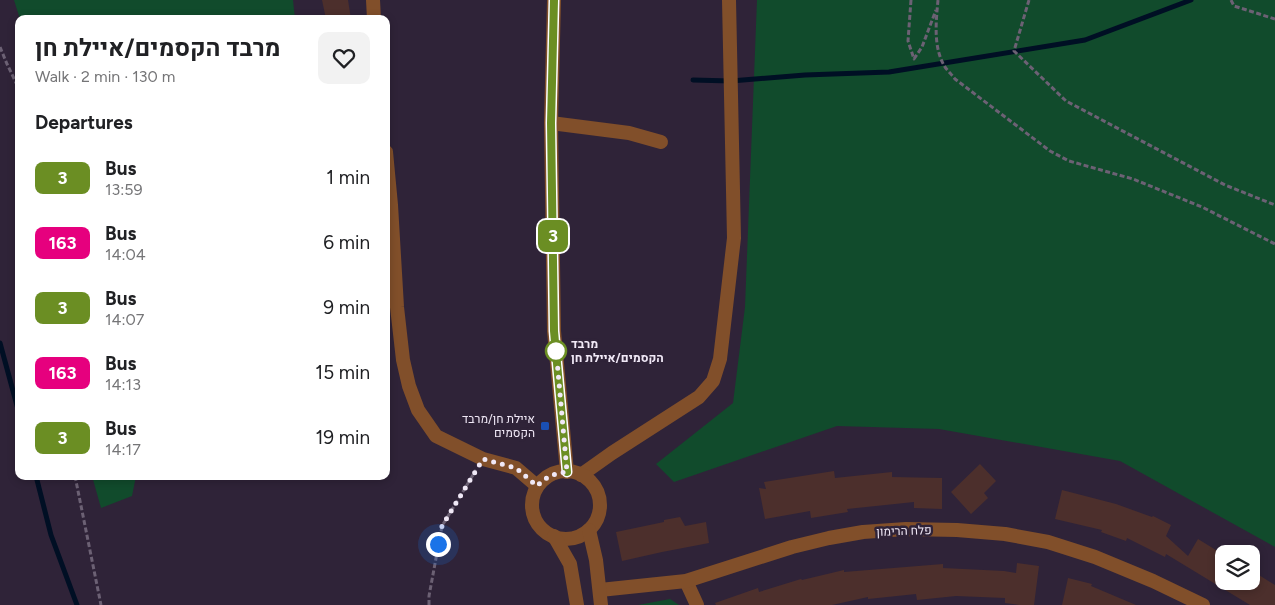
<!DOCTYPE html>
<meta charset="utf-8">
<style>
body{margin:0;font-family:Figtree,Heebo,sans-serif;background:#f2f2f2;color:#202124;height:100vh;display:flex;flex-direction:column;font-size:19px;white-space:nowrap}
*{box-sizing:border-box;margin:0}
p{font-size:16px;color:#757577}
.icon{flex:none;width:28px;height:28px;fill:none;stroke:currentColor;stroke-width:2;stroke-linecap:round;stroke-linejoin:round}
.map{position:relative;flex:1;overflow:hidden}
.details{position:absolute;left:15px;top:15px;width:375px;height:465px;display:flex;flex-direction:column;background:#fff;border-radius:10px;box-shadow:0 2px 8px #0003}
.details>*{flex:none}
.badge{padding:0 10px;border-radius:8px;font-size:18px;line-height:32px}
.controls{position:absolute;left:1215px;top:545px;display:grid;gap:10px}
.controls a{display:grid;place-items:center;width:45px;height:45px;border-radius:10px;background:#fff;box-shadow:0 2px 8px #0003;font-size:25px}
.you{position:absolute;width:25px;height:25px;margin:-12px;border:4px solid #fff;border-radius:50%;background:#1a73e8;box-shadow:0 0 0 8px #1a73e833}
.map>.badge{position:absolute;translate:-50% -50%;box-shadow:0 0 0 2px #fff}
h2{padding:0 20px;font-size:19px;line-height:45px}
.round{display:grid;place-items:center;flex:none;width:52px;height:52px;border-radius:10px;background:#f2f2f2}
.summary{display:flex;align-items:center;justify-content:space-between;height:85px;padding:0 20px}
h1{font-size:24px;font-weight:700;line-height:38px}
ul{padding:0;list-style:none}
li{display:flex;align-items:center;gap:15px;height:65px;padding:0 20px}
li div{flex:1}
li b{display:block;font-size:19px}
li em{font-style:normal}
li .badge{min-width:55px;font-weight:700;text-align:center}
.map>svg:first-child{display:block}
.green{fill:#114b2c}
.lines{fill:none;stroke-linecap:round;stroke-linejoin:round}
.stream{stroke:#000f24;stroke-width:5}
.building{fill:#4c2f2c}
.path{stroke:#6c6174;stroke-width:3;stroke-dasharray:5 2.5;stroke-linecap:butt}
.minor{stroke:#814f2a;stroke-width:14}
.tertiary{stroke:#814f2a;stroke-width:14}
.line-casing{stroke:#fff;stroke-width:11}
.line{stroke:#6b8e23;stroke-width:8}
.walk{stroke:#f0e8f6;stroke-width:5;stroke-dasharray:0 9}
.stop-dot{fill:#fff;stroke:#6b8e23;stroke-width:2.5}
.transit-dot{fill:#1a4fb4;stroke:#2f2338;stroke-width:2}
.labels{text-anchor:middle;stroke-width:5;stroke-linejoin:round;paint-order:stroke}
.stop-label{font-size:12px;font-weight:bold;fill:#f0e8f6;stroke:#2f2338;text-anchor:start}
.poi-label{font-size:12px;fill:#f0e8f6;stroke:#2f2338;text-anchor:end}
.street-label{font-size:12px;fill:#f0e8f6;stroke:#2f2338}
</style>
<div class="map">
<svg width="1275" height="605" viewBox="0 0 1275 605">
<rect width="100%" height="100%" fill="#2f2338"/>
<g class="green">
<path d="M14 0H293L295 19H20Z"/>
<path d="M757 0H1275V547L1120 461 939 429 837 426 674 482 656 464 733 403 745 307Z"/>
<path d="M92 476H136L132 496 101 508Z"/>
<path d="M670 599 679 605H638Z"/>
</g>
<g class="lines">
<g class="stream">
<path d="M693 80 731 81 805 75 889 72 1085 40 1191 0"/>
<path d="M0 343 19 413"/>
<path d="M36 476 51 535 77 605"/>
</g>
</g>
<g class="building">
<path d="M322 0H348L351 19H326Z"/>
<path d="M980 464 996 481 984 493 988 498 971 514 951 492Z"/>
<path d="M834 471 835 478 892 472V477L942 478V509L914 508V502L847 509 848 512 811 518 810 511 765 519 759 488 766 489 764 482Z"/>
<path d="M1062 490 1116 504 1152 517 1153 516 1171 525 1166 536 1188 556 1198 539 1224 555V581H1251V570L1275 585V605H1250L1166 554 1165 557 1127 538 1126 541 1101 532 1102 530 1055 519Z"/>
<path d="M680 517 685 526 706 522 709 543 662 552 622 561 616 532 664 522V520Z"/>
<path d="M1017 563 1039 566 1034 605H1019L1005 603V598L956 596 917 600 916 594 868 599V597L832 605H716L715 603 758 588 759 592 801 579 802 580 844 570V572L943 564V568L1004 571 1016 573Z"/>
<path d="M1068 578 1092 584 1091 586 1136 605H1062Z"/>
</g>
<g class="lines">
<g class="path">
<path d="M911 0 908 41 914 59 922 47 936 10"/>
<path d="M938 0C936 22 933 48 945 67 948 71 952 75 955 79L1050 151 1069 161 1133 179 1202 207 1275 244"/>
<path d="M1029 0 1014 51 1066 101 1225 185 1275 205"/>
<path d="M1231 0 1234 6 1275 19"/>
<path d="M0 47 7 64 19 89"/>
<path d="M75 476 101 605"/>
<path d="M429 605V596L442 526 476 470"/>
</g>
<g class="minor">
<path d="M373 0 374 19"/>
<path d="M554 0 551 123 554 331 567 472"/>
<path d="M551 123 629 133 661 142"/>
<path d="M386 152 391 205 397 307 403 360 409 386 418 410 436 436 483 459 516 468 537 486"/>
<path d="M581 475 612 453 699 397 713 381 720 359 734 238 729 0"/>
<path d="M686 581 697 605"/>
<path d="M600 590 686 581 792 547 829 538 863 532 906 529 957 530 1005 534 1048 542 1095 557 1153 581 1203 605"/>
</g>
<g class="tertiary">
<circle cx="566" cy="505" r="34"/>
<path d="M589 530 596 560 601 605"/>
<path d="M554 536 570 564 577 605"/>
</g>
</g>
<g class="lines">
<defs>
<path id="line" d="M554 0 551 123 554 331 567 472"/>
</defs>
<use href="#line" class="line-casing"/>
<use href="#line" class="line"/>
<path class="walk" d="M438 544 442 526 483 459 516 468 537 486C546 477 554 473 567 472L556 349V351"/>
</g>
<circle class="stop-dot" cx="556" cy="351" r="10"/>
<rect class="transit-dot" x="540" y="421" width="10" height="10" rx="2.5"/>
<g class="labels">
<g class="stop-label">
<text x="571" y="348">מרבד<tspan x="571" dy="14">הקסמים/איילת חן</tspan></text>
</g>
<g class="poi-label">
<text x="535" y="423">איילת חן/מרבד<tspan x="535" dy="14">הקסמים</tspan></text>
</g>
<g class="street-label">
<text transform="translate(904 531) rotate(-2)" y="4">פלח הרימון</text>
</g>
</g>
</svg>
<div class="controls">
<a><svg class="icon" aria-label="layers" viewBox="0 0 24 24"><path d="M12 4l9 5-9 5-9-5zM3 14l9 5 9-5"/></svg></a>
</div>
<div class="you" style="left:438px;top:544px"></div>
<b class="badge" style="left:553px;top:236px;background:#6b8e23;color:#fff">3</b>
<section class="details">
<div class="summary"><div><h1>מרבד הקסמים/איילת חן</h1><p>Walk · 2 min · 130 m</p></div><a class="round"><svg class="icon" aria-label="heart" viewBox="0 0 24 24"><path d="M12 20l-8-8c-3-5 5-10 8-4 3-6 11-1 8 4z"/></svg></a></div>
<h2>Departures</h2>
<ul>
<li><span class="badge" style="background:#6b8e23;color:#fff">3</span><div><b>Bus</b><p>13:59</p></div><em>1 min</em></li>
<li><span class="badge" style="background:#e6007e;color:#fff">163</span><div><b>Bus</b><p>14:04</p></div><em>6 min</em></li>
<li><span class="badge" style="background:#6b8e23;color:#fff">3</span><div><b>Bus</b><p>14:07</p></div><em>9 min</em></li>
<li><span class="badge" style="background:#e6007e;color:#fff">163</span><div><b>Bus</b><p>14:13</p></div><em>15 min</em></li>
<li><span class="badge" style="background:#6b8e23;color:#fff">3</span><div><b>Bus</b><p>14:17</p></div><em>19 min</em></li>
</ul>
</section>
</div>
